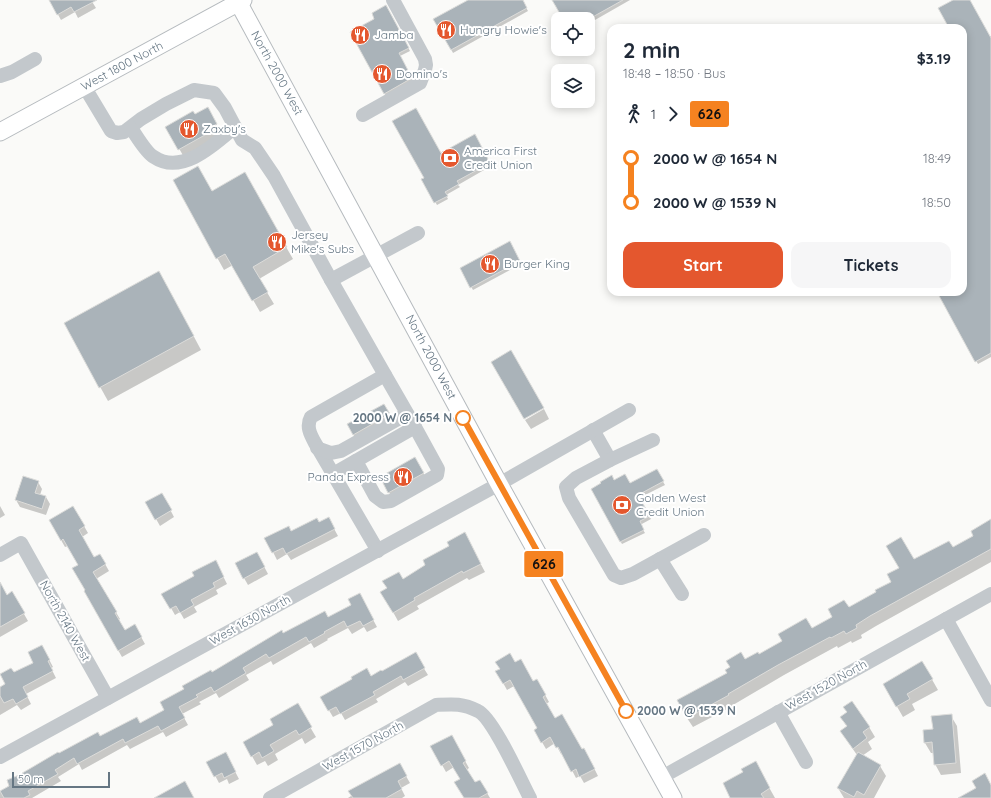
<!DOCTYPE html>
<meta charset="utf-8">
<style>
body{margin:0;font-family:Quicksand,sans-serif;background:#f6f6f7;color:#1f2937;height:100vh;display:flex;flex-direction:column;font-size:15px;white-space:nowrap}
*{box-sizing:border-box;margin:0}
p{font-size:13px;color:#747a83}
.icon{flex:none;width:22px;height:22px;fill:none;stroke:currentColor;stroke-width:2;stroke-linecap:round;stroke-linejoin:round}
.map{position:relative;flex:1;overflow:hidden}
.drawer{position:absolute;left:607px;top:24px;width:360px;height:272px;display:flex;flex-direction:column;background:#fff;border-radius:12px;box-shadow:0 2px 10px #0003}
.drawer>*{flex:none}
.badge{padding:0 8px;border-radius:3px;font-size:14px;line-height:26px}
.controls{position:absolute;left:551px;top:12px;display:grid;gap:8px}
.controls a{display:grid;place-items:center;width:44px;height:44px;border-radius:8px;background:#fff;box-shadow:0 2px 10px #0003;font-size:20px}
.scale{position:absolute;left:12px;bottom:10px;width:98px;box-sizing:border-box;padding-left:4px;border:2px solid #657683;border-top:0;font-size:11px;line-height:14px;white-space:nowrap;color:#657683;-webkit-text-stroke:3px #fff;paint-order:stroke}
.map>.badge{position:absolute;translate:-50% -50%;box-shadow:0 0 0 2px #fff}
.legs{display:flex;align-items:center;gap:6px;height:44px;padding:0 16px;font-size:13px}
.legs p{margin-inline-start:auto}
.headline{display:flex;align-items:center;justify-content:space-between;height:68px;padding:0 16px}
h1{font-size:22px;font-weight:800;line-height:30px}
.action{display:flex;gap:8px;margin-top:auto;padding:8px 16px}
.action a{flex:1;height:46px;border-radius:12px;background:#e4572e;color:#fff;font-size:16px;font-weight:800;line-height:46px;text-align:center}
.action a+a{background:#f6f6f7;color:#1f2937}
ul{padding:0 16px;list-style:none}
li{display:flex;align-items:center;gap:14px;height:44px;font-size:15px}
li i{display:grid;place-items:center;width:6px;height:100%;margin:0 5px;background:currentColor}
li i::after{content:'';width:10px;height:10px;margin:-5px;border:3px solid;border-radius:50%;background:#fff}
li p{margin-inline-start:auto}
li:first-child i{background:linear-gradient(#0000 50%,currentColor 0)}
li:last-child i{background:linear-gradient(currentColor 50%,#0000 0)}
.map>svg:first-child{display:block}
.shadow{fill:#0003}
.building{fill:#aab3b9;stroke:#dcdcda}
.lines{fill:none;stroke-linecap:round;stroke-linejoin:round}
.major-casing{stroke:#b5babe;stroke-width:19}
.minor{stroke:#c3c8cc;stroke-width:14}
.major{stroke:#fff;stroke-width:17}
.line-1-casing{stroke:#fff;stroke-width:9}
.line-1{stroke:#f58220;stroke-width:6}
.stop-1-dot{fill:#fff;stroke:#f58220;stroke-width:2}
.labels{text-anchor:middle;stroke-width:4;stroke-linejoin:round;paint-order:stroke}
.poi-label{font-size:12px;fill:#657683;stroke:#fff;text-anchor:start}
.street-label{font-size:12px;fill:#657683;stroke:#fff}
.stop-label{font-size:12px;font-weight:bold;fill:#657683;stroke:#fff;text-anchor:end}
</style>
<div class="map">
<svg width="991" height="798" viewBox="0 0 991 798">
<rect width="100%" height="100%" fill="#fafaf8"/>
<g class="shadow">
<path d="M50 0H91L96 8 78 18 75 12 61 20Z"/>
<path d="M469 0H522L528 11 453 53 435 19Z"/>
<path d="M553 0H630L588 24V19H564Z"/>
<path d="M956 0H969L989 37 991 36V357L978 364 938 292H963V28H950Z"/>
<path d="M386 7 410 51 400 56 413 81 386 96 351 32 376 19Z"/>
<path d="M194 116 214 119 222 134 185 159 167 127Z"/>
<path d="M474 136 491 166 458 185 460 187 446 195 448 199 437 205 423 180 425 178 441 154Z"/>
<path d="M244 174 293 259 259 279 274 304 260 312 233 265 224 270 174 180 212 192Z"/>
<path d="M509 243 521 264 473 290 461 269Z"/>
<path d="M167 286 201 350 108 401 65 324Z"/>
<path d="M384 405 393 421 357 441 348 425Z"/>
<path d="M544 409 549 419 531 429 525 420Z"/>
<path d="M415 459 429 483 395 503 381 478Z"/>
<path d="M656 470 665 485 639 498 651 519 640 525 645 533 622 544 592 490 614 481 630 484Z"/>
<path d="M38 482 42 489 40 495 46 497 50 504 46 515 20 507 16 500Z"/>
<path d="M162 494 174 517 160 526 147 503Z"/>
<path d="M0 506 5 515 0 518Z"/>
<path d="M73 507 88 533 82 537 94 558 100 555 109 571 96 579 120 619 118 620 125 631 135 626 145 644 122 657 85 592 87 591 79 565 68 546 65 547 50 521Z"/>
<path d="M991 521V562L876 626 861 635 862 638 852 643 851 641 838 648 837 646 784 675 733 705V706L693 727 687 718 728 673 744 660 759 655 812 630 877 592 892 582 914 560 952 549 975 536Z"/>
<path d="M318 524 332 525 338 536 291 560 287 554 277 560 266 538Z"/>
<path d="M469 542 485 572 469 580 467 578 417 606 419 609 398 621 382 592Z"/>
<path d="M257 553 268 574 248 585 236 564Z"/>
<path d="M219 568 227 584 216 590 218 594 194 607 197 612 184 619 180 612 175 615 163 594Z"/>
<path d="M0 590 7 596 12 593 28 621 0 637Z"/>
<path d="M363 601 377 627 367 632 364 627 352 634 348 628 327 639 328 640 314 648 311 643 273 665 271 661 246 675 249 680 219 698 216 693 199 702 201 704 182 714 188 725 166 737 163 732 130 749 127 745 82 770 79 764 58 777 61 781 32 798H0V792L59 755 99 737 140 724 166 711 185 689 211 673 283 634 328 618Z"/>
<path d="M42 646 53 667 51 668 56 678 26 694 31 704 21 710 17 705 0 715V688L6 684 14 674 35 663Z"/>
<path d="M415 654 428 675 408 686 405 682 376 699 378 702 345 720 341 713 333 717 321 697 382 673Z"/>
<path d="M922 662 938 690 912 704 915 710 903 717 884 684Z"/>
<path d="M515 663 533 682 537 680 549 702 546 704 555 719 588 756 598 776 584 783 580 776 576 778 563 753 561 754 555 743 546 749 535 730 539 728 514 686 507 690 497 672Z"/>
<path d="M297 705 316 737 305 744 302 738 275 754 278 760 268 766 265 761 257 765 244 742 275 725Z"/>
<path d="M951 716 957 726 961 773 941 775 935 764 934 753H931L925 743 934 730Z"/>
<path d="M841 717 869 727 875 737 868 742 872 749 862 756 880 766 886 776 874 798H844L838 788 857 755 841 732 847 727Z"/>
<path d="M455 743 469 768 466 770 475 784 480 781 490 798H465L461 780 454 767 446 772 432 747Z"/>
<path d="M229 760 239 779 229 784 227 779 219 783 208 762Z"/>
<path d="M399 764 410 783 401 788 405 796 402 798H348Z"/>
<path d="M761 773 775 798H732Z"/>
</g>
<g class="building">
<path d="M49 0H97L74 12 71 7 57 15Z"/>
<path d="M468 0H523L527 8 451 50 433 19Z"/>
<path d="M552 0H623L589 19H563Z"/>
<path d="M953 0H970L991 38V353L975 362 937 292H963V28H949L938 8Z"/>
<path d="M386 5 409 48 399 53 412 78 384 94 350 32 374 19 372 13Z"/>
<path d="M208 107 217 124 211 127 212 131 178 150 165 127 193 111 195 114Z"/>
<path d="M416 108 441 153 475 134 490 163 457 181 459 184 445 192 448 196 434 203 421 179 424 178 392 121Z"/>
<path d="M198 166 212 191 245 172 287 247 253 267 268 292 252 301 225 254 216 259 173 180Z"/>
<path d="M510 241 520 261 470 288 460 268Z"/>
<path d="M159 271 194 336 99 388 64 323Z"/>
<path d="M511 350 544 408 524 419 491 362Z"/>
<path d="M384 404 390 414 353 435 347 424Z"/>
<path d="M415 457 424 473 388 493 380 477Z"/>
<path d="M657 469 664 481 638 495 650 516 640 521 644 530 620 542 591 489 601 483 600 482 612 475 614 480 625 474 630 483Z"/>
<path d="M23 476 39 481 35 493 46 496 42 509 15 500Z"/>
<path d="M162 493 172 510 155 520 145 502Z"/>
<path d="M73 506 85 526 79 530 94 557 100 554 106 564 93 572 117 612 115 613 125 630 135 624 142 637 118 651 84 591 85 590 72 568 78 565 63 539 61 541 49 520Z"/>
<path d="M329 517 335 529 286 554 283 548 272 553 264 538 289 526 291 531 317 518 319 522Z"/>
<path d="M991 519V549L870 616 856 625 857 628 846 634 844 631 831 638 830 637 778 665 728 694 729 695 687 718 677 700 727 673 725 670 730 667 726 661 741 652 745 659 758 652 759 654 782 641 778 634 806 618 812 628 832 617 828 609 844 600 849 607 876 592 875 590 891 582 887 574 899 568 886 546 901 537 914 559 949 541 953 547 973 536 971 531Z"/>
<path d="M465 532 481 564 463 573 462 571 414 598 415 600 393 613 380 592 387 588 382 581 399 572 403 579 425 565 423 560 449 546 447 542Z"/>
<path d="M257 552 265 567 243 579 235 563Z"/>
<path d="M216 560 224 577 213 583 215 587 191 600 194 605 180 613 176 606 170 609 161 594 194 576 192 572Z"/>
<path d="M0 582 7 595 12 591 25 613 0 627Z"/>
<path d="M360 593 374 620 363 626 360 621 347 627 344 621 324 632 325 633 309 642 306 637 269 658 266 654 243 668 246 673 214 692 211 687 196 695 198 697 179 707 185 718 161 731 158 726 125 743 123 739 77 764 74 758 55 770 58 774 28 791 30 795 24 798H4L0 791 9 786 7 780 19 775 58 752 59 753 98 732 100 736 137 717 140 723 164 710 160 702 184 689 182 686 211 670 212 672 282 630 283 633 325 611 328 617 351 605 348 599Z"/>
<path d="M42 645 50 660 48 661 53 671 23 687 28 697 16 704 13 699 4 703 0 696V687L5 684 0 674 11 668 14 672 33 663 28 652Z"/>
<path d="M416 652 425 668 403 680 401 676 373 692 375 695 340 714 336 707 328 711 320 697 352 679 351 677 367 668 371 676 381 670 382 671Z"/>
<path d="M510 653 515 662 521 659 533 681 537 679 546 695 543 697 555 718 562 714 582 749 584 748 595 769 579 777 576 769 571 772 558 747 556 748 550 737 541 743 534 730 537 728 510 680 503 684 495 671 500 669 495 662Z"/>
<path d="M922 661 933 679 907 694 910 699 896 707 883 684Z"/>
<path d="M852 701 870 727 863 732 867 738 853 749 840 731 847 726 840 717 847 712 843 707Z"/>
<path d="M298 703 312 727 299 735 296 730 270 745 274 751 262 758 259 752 251 757 243 742 273 725 270 719Z"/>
<path d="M952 714 956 763 934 765 932 742 924 743 923 730 933 729 931 716Z"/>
<path d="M452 735 466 761 463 763 475 782 480 780 488 793 479 798H464L454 782 460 779 449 761 441 766 430 746Z"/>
<path d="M226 752 236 772 224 778 222 773 214 777 206 762Z"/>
<path d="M858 752 881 765 864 795 857 791 854 797 837 788Z"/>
<path d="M756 761 770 788 761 794 764 798H730L723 783 743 772 741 769Z"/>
<path d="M400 763 407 776 398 781 402 789 386 798H353L348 791Z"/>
<path d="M985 773 991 785V798H958L976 788 972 781Z"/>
<path d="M185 781 194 798H154Z"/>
</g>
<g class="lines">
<defs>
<g id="major">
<path d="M237 0 499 484 673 798"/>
<path d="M0 132 243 0"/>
</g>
</defs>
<use href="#major" class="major-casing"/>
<g class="minor">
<path d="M0 76 12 72 35 59"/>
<path d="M84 86 111 131 117 133 124 132 141 119 166 104 194 90 214 93 225 108 242 140 255 148 274 176 331 280 385 375 311 417C306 426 310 434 315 443L378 551"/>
<path d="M363 115 420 83 425 70 426 65 425 59 393 0"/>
<path d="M131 128C136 135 146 153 154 157 182 176 215 144 235 127"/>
<path d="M331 280 418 233"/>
<path d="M593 430 610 460 576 478 566 487 569 498 614 575 621 578 633 574 704 535"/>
<path d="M317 448 331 453 341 451 407 414"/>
<path d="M610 460 653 440"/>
<path d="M356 461 375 496 383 502 391 501 437 475 438 469 415 427"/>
<path d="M333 474 415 427 385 375"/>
<path d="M0 555 21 543 108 698"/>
<path d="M660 559 682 594"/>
<path d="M946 619 991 700"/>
<path d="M778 712 806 762"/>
<path d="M0 757 499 484 629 410"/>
<path d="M662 777 991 594"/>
<path d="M270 798 436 705C453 704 462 703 478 711 493 718 521 781 530 798"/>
</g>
<use href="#major" class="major"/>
</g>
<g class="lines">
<defs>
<path id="line-1" d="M463 418 626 711"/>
</defs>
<use href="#line-1" class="line-1-casing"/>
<use href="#line-1" class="line-1"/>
</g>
<defs>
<symbol id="restaurant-disc" viewBox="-11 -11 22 22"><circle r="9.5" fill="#e4572e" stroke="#fff"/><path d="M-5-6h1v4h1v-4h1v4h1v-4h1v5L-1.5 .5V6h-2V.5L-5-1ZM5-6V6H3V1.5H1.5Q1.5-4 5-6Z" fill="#fff"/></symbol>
<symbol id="bank-disc" viewBox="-11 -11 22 22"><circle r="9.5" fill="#e4572e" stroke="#fff"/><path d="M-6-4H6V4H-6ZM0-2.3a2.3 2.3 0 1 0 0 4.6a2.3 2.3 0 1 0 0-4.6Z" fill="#fff"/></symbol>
</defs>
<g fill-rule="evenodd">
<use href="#restaurant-disc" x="435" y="19" width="22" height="22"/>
<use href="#restaurant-disc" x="349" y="24" width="22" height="22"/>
<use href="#restaurant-disc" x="371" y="63" width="22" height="22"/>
<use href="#restaurant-disc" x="178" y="118" width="22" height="22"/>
<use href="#bank-disc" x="439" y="147" width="22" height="22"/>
<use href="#restaurant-disc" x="266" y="231" width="22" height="22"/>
<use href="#restaurant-disc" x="479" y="253" width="22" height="22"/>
<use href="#restaurant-disc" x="392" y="466" width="22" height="22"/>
<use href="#bank-disc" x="611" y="494" width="22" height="22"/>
</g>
<g class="stop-1-dot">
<circle cx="463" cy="418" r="7"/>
<circle cx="626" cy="711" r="7"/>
</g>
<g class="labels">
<g class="poi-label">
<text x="460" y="34">Hungry Howie's</text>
<text x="374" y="39">Jamba</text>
<text x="396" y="78">Domino's</text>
<text x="203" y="133">Zaxby's</text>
<text x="464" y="155">America First<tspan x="464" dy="14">Credit Union</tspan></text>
<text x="291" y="239">Jersey<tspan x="291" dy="14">Mike's Subs</tspan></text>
<text x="504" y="268">Burger King</text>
<text x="389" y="481" text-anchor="end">Panda Express</text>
<text x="636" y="502">Golden West<tspan x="636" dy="14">Credit Union</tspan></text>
</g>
<g class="street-label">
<text transform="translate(122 66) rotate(-28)" y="4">West 1800 North</text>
<text transform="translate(277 73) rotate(61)" y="4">North 2000 West</text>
<text transform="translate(431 357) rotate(62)" y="4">North 2000 West</text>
<text transform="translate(250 620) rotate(-29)" y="4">West 1630 North</text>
<text transform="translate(65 621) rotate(61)" y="4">North 2140 West</text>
<text transform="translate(826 685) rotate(-29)" y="4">West 1520 North</text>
<text transform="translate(363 746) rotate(-29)" y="4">West 1570 North</text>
</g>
<g class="stop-label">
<text x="452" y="422">2000 W @ 1654 N</text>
<text x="637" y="715" text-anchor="start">2000 W @ 1539 N</text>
</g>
</g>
</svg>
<div class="controls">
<a><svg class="icon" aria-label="locate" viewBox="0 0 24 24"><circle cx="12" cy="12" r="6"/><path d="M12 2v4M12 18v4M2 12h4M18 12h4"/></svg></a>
<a><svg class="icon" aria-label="layers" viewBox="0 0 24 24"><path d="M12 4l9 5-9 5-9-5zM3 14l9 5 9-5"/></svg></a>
</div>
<div class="scale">50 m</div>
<b class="badge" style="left:544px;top:564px;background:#f58220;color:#111">626</b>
<section class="drawer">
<div class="headline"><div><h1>2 min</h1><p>18:48 – 18:50 · Bus</p></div><b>$3.19</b></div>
<div class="legs"><svg class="icon" aria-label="walk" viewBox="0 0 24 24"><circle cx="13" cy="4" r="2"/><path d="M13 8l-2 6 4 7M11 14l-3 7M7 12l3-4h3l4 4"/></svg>1<svg class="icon" aria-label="forward" viewBox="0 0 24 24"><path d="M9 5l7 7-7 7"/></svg><b class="badge" style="background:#f58220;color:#111">626</b></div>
<ul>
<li><i style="color:#f58220"></i><b>2000 W @ 1654 N</b><p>18:49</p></li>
<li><i style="color:#f58220"></i><b>2000 W @ 1539 N</b><p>18:50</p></li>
</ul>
<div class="action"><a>Start</a><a>Tickets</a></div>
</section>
</div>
